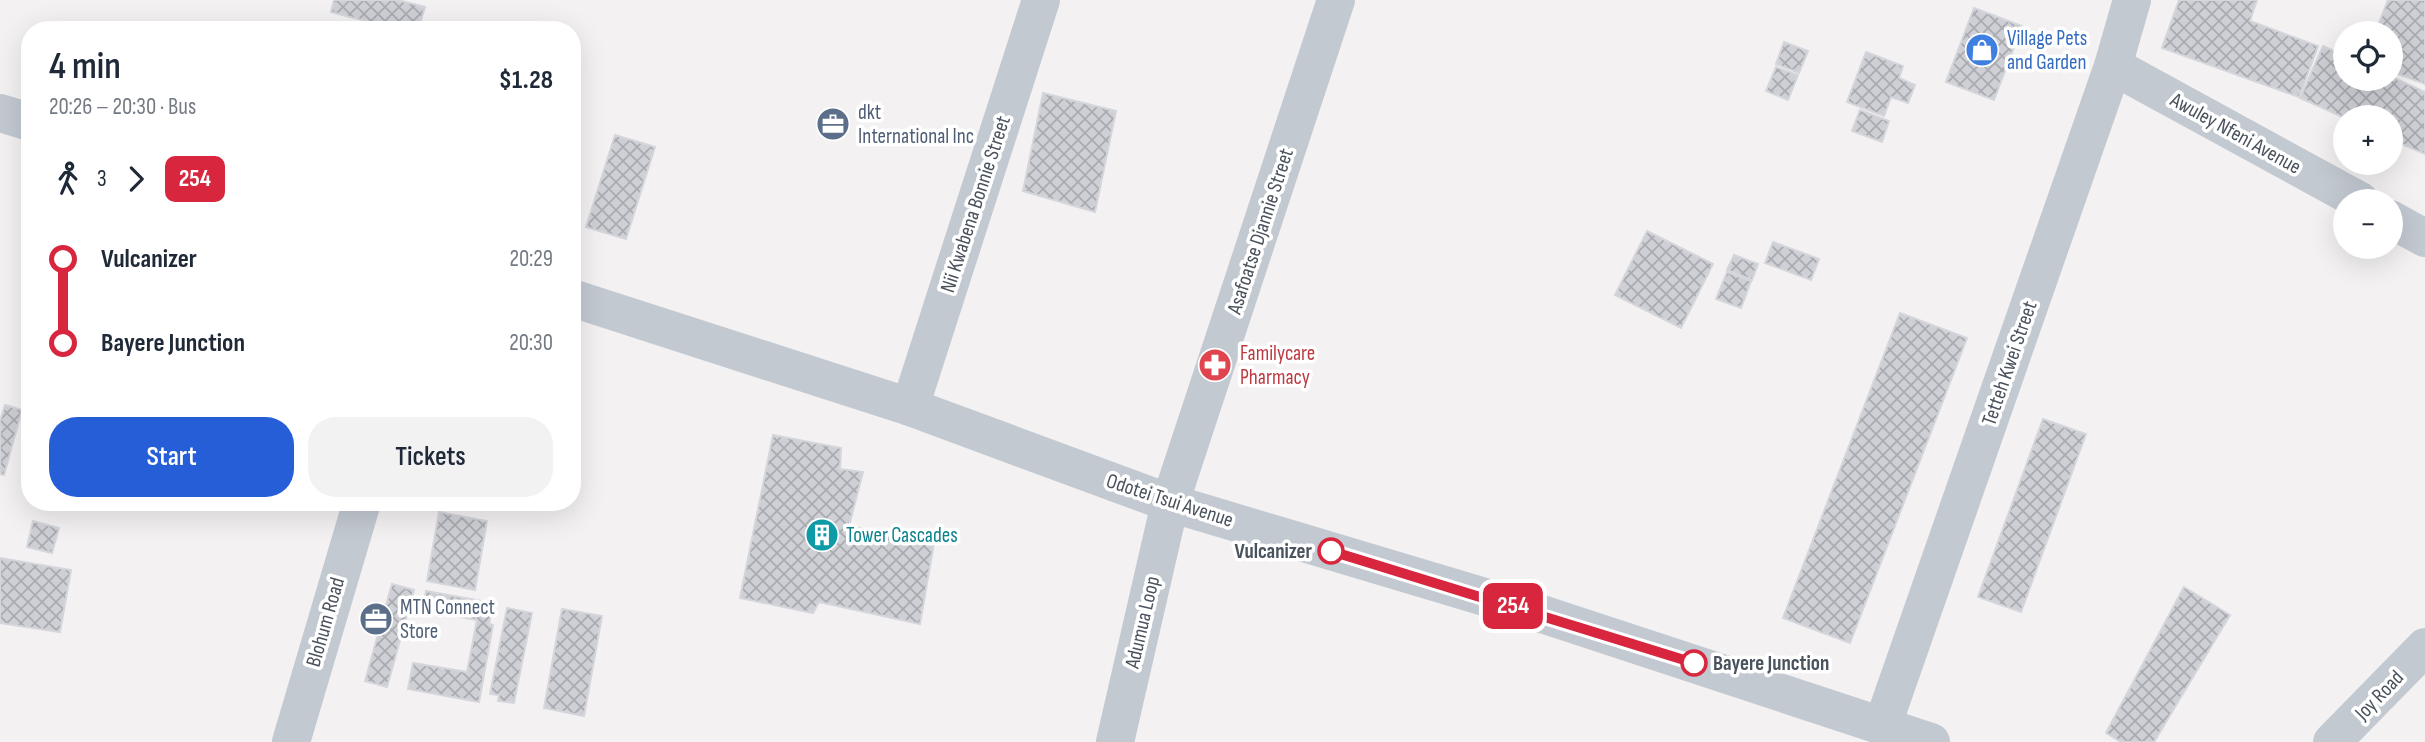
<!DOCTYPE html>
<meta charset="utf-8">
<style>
body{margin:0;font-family:"Sofia Sans Condensed",sans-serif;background:#f2f2f3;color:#1f2937;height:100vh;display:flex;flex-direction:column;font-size:26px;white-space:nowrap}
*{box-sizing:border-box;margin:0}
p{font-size:23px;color:#747a83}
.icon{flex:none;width:38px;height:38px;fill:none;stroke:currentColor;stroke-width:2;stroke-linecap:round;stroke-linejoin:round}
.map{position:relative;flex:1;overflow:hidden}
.details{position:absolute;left:21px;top:21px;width:560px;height:490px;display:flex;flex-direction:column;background:#fff;border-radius:28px;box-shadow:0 7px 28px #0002}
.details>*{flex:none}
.badge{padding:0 14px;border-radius:10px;font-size:24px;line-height:46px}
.tools{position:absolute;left:2333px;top:21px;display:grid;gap:14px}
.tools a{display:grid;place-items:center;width:70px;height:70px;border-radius:50%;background:#fff;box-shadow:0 7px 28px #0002;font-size:35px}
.map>.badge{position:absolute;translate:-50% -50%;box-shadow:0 0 0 4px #fff}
.legs{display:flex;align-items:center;gap:10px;height:77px;padding:0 28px;font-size:23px}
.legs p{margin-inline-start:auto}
.overview{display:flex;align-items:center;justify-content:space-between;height:119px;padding:0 28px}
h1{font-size:38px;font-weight:600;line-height:52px}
.primary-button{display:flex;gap:14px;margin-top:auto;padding:14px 28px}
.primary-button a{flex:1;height:80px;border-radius:28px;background:#265ed8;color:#fff;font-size:28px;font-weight:600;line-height:80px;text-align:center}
.primary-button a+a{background:#f2f2f3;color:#1f2937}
ul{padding:0 28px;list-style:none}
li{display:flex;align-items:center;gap:24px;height:84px;font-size:26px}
li i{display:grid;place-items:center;width:10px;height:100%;margin:0 9px;background:currentColor}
li i::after{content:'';width:18px;height:18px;margin:-9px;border:5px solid;border-radius:50%;background:#fff}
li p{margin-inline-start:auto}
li:first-child i{background:linear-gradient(#0000 50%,currentColor 0)}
li:last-child i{background:linear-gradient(currentColor 50%,#0000 0)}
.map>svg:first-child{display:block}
.building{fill:url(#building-cross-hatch);stroke:#d5d6dc;stroke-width:2}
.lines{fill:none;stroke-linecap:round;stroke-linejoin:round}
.minor{stroke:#c3c9d1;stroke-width:38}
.line-1-casing{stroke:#fff;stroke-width:16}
.line-1{stroke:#d7263d;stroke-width:10}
.stop-1-dot{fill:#fff;stroke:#d7263d;stroke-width:3.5}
.labels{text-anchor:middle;stroke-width:7;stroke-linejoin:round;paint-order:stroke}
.shop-label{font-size:21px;fill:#366cbe;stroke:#fff;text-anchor:start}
.service-label{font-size:21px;fill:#4e5e75;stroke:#fff;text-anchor:start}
.street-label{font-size:21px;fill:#4a525d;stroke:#fff}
.health-label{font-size:21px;fill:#be3a42;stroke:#fff;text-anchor:start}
.culture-label{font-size:21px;fill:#0d838f;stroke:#fff;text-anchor:start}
.stop-label{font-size:21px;font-weight:bold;fill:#4a525d;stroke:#fff;text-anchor:end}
</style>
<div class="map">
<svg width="2425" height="742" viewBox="0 0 2425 742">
<defs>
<pattern id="building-cross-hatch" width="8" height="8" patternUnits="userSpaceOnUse" patternTransform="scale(1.75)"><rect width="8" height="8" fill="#ced0d5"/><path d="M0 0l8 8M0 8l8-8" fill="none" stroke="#a9abb0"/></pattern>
</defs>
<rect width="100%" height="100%" fill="#f3f1f1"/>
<g class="building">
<path d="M334 0H398L425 7 418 30H399L331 12Z"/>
<path d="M2179 0H2257L2250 21 2318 46 2299 97 2162 48Z"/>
<path d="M2388 0H2425V84L2390 71V33H2375Z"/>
<path d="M1974 8 2022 26 1994 100 1946 82Z"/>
<path d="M1784 42 1808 51 1799 73 1776 64Z"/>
<path d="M2323 46 2345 56V79L2390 76 2425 92V154L2390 139V117L2345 118 2300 98Z"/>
<path d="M1866 52 1903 66 1899 78 1915 85 1908 103 1891 97 1884 116 1847 102Z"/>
<path d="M1776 67 1798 75 1788 100 1766 91Z"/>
<path d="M1043 93 1116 111 1095 212 1023 191Z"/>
<path d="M1860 110 1889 121 1882 142 1852 131Z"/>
<path d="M615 135 655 147 626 239 586 227Z"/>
<path d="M1647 231 1713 264 1681 328 1615 295Z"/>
<path d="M1773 242 1819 259 1811 280 1765 263Z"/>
<path d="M1734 255 1758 264 1752 280 1727 270Z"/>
<path d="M1727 272 1751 281 1741 308 1716 299Z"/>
<path d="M1900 313 1967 338 1850 643 1783 618Z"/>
<path d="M5 405 22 410 4 475 0 474V421Z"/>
<path d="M2043 419 2086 434 2021 612 1978 597Z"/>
<path d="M773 435 841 448 840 469 863 472 849 526 934 543 920 624 819 602 813 613 740 598Z"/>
<path d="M43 502H77L76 510Z"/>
<path d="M439 512 487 521 475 590 427 581Z"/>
<path d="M33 521 59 528 52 553 27 547Z"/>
<path d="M0 558 71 570 60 632 0 623Z"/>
<path d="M392 584 414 590 387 687 365 681Z"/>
<path d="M2184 587 2230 615 2154 742H2121L2106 733Z"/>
<path d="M426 591 493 603 489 624 493 625 479 702 408 689 413 663 467 672 477 620 423 610Z"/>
<path d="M507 608 532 613 514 703 498 701 499 695 490 694Z"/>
<path d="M562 609 602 616 584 716 544 708Z"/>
</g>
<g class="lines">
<g class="minor">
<path d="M2113 66 2360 201"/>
<path d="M0 113 30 122"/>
<path d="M2390 219 2425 238"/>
<path d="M572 298 910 407 1170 503 1545 615 1931 742"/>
<path d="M910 407 1041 0"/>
<path d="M1883 724 2113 66 2132 0"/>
<path d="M291 742 362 502"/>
<path d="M1115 742 1170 503 1336 0"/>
<path d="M2332 742 2425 647"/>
</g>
</g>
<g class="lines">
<defs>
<path id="line-1" d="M1331 551 1694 663"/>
</defs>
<use href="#line-1" class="line-1-casing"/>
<use href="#line-1" class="line-1"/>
</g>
<defs>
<symbol id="shop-disc" viewBox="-11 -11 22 22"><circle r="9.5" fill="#3f7fe0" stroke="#fff"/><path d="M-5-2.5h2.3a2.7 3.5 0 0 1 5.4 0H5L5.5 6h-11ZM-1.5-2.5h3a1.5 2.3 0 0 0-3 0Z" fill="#fff"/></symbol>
<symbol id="office-disc" viewBox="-11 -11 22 22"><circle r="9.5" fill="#5c6f8a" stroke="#fff"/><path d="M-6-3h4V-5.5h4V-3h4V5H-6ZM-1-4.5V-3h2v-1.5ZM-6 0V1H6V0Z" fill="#fff"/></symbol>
<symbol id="pharmacy-disc" viewBox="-11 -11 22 22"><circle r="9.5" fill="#e0444e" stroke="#fff"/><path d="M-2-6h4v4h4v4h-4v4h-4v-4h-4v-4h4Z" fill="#fff"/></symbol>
<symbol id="building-disc" viewBox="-11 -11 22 22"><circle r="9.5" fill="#0f9aa8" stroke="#fff"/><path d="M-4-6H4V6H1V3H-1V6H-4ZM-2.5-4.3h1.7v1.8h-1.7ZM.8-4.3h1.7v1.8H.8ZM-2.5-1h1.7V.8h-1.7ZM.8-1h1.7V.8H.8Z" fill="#fff"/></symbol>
</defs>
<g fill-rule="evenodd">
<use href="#shop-disc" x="1963" y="31" width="38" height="38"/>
<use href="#office-disc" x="814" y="105" width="38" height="38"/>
<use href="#pharmacy-disc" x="1196" y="346" width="38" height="38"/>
<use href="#building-disc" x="803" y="516" width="38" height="38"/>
<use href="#office-disc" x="357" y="600" width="38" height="38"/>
</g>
<g class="stop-1-dot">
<circle cx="1331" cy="551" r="12"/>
<circle cx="1694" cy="663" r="12"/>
</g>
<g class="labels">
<g class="shop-label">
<text x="2007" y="45">Village Pets<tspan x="2007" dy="24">and Garden</tspan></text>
</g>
<g class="service-label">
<text x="858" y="119">dkt<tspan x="858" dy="24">International Inc</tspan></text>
<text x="400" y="614">MTN Connect<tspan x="400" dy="24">Store</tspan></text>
</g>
<g class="street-label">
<text transform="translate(2236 133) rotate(29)" y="7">Awuley Nfeni Avenue</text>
<text transform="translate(975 204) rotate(-72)" y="7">Nii Kwabena Bonnie Street</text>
<text transform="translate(1260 231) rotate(-72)" y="7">Asafoatse Djannie Street</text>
<text transform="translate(2009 363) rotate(-71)" y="7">Tetteh Kwei Street</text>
<text transform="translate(1170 500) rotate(18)" y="7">Odotei Tsui Avenue</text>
<text transform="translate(325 622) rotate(-74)" y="7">Blohum Road</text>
<text transform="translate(1142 622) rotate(-77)" y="7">Adumua Loop</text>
<text transform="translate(2379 695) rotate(-46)" y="7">Joy Road</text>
</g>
<g class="health-label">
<text x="1240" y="360">Familycare<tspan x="1240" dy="24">Pharmacy</tspan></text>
</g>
<g class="culture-label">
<text x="846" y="542">Tower Cascades</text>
</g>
<g class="stop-label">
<text x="1312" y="558">Vulcanizer</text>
<text x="1713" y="670" text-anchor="start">Bayere Junction</text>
</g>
</g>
</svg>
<div class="tools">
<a><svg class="icon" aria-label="locate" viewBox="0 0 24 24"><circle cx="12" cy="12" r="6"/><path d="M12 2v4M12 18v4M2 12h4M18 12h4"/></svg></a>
<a>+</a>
<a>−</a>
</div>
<b class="badge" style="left:1513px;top:606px;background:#d7263d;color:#fff">254</b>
<section class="details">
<div class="overview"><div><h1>4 min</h1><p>20:26 – 20:30 · Bus</p></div><b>$1.28</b></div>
<div class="legs"><svg class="icon" aria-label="walk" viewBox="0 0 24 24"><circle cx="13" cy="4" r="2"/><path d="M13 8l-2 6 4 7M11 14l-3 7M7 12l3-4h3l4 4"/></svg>3<svg class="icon" aria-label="forward" viewBox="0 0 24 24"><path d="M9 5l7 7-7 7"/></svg><b class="badge" style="background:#d7263d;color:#fff">254</b></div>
<ul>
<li><i style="color:#d7263d"></i><b>Vulcanizer</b><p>20:29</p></li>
<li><i style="color:#d7263d"></i><b>Bayere Junction</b><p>20:30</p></li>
</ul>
<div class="primary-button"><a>Start</a><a>Tickets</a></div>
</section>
</div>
